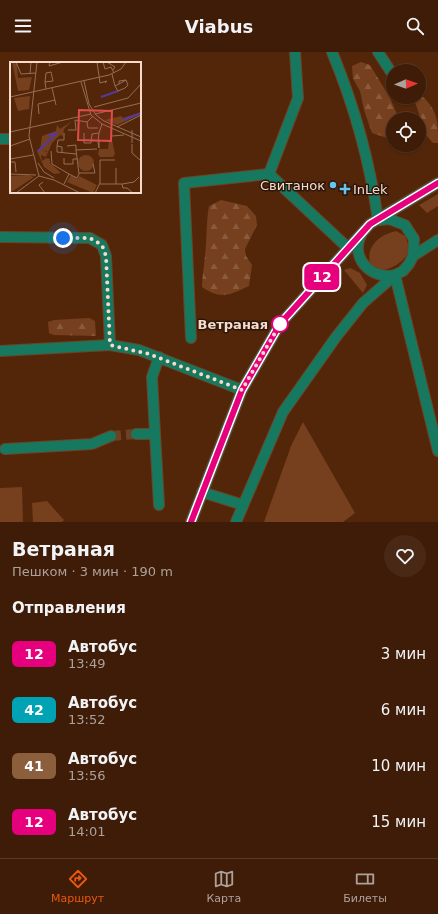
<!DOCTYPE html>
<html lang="ru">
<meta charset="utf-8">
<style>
body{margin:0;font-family:"DejaVu Sans",sans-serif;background:#492915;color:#f1f3f6;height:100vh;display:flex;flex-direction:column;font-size:15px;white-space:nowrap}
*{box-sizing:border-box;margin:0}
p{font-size:13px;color:#ada19b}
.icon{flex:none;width:22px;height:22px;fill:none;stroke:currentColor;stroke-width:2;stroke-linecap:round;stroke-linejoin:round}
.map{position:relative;height:470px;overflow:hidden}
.panel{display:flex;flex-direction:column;background:#3e1c07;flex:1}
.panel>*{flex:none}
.badge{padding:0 8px;border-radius:6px;font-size:14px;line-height:26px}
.needle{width:26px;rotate:88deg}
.buttons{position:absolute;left:386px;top:12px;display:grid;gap:8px}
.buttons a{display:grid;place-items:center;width:40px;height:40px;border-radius:50%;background:#3e1c07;box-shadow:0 1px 3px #0004,0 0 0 1px #573a28;font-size:20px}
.you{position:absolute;width:20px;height:20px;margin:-10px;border:3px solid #fff;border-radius:50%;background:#1a73e8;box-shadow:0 0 0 6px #1a73e833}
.map>.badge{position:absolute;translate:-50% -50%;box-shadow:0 0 0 2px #fff}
h2{padding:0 12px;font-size:15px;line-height:36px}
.round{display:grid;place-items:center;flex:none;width:42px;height:42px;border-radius:21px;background:#492915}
.overview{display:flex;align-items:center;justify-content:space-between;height:68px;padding:0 12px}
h1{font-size:19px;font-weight:600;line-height:30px}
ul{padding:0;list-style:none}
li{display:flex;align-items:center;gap:12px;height:56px;padding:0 12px}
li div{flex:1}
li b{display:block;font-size:15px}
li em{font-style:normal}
li .badge{min-width:44px;font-weight:700;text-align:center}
header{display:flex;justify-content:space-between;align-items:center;height:52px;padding:0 12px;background:#3e1c07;font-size:18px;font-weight:600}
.tabs{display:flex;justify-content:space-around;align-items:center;height:56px;border-top:1px solid #573a28;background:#3e1c07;font-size:11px;color:#ada19b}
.tabs a{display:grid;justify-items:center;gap:2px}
.tabs .selected{color:#ea580c}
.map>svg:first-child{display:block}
.green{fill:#763f1e}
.forest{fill:url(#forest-firs)}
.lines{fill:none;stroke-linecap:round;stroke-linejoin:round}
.minor-tunnel{stroke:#6c4126;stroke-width:10;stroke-dasharray:10 5;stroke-linecap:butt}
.minor-casing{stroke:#6d4328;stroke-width:12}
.minor{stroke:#16785e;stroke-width:10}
.line-casing{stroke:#fff;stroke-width:9}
.line{stroke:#e6007e;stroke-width:6}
.walk{stroke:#f7daca;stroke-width:4;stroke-dasharray:0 7.2}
.poi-dot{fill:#66c4ef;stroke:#2b160b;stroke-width:1.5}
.stop-dot{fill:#fff;stroke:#e6007e;stroke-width:2}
.labels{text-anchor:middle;stroke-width:3;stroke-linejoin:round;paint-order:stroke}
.poi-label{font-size:13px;fill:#f7daca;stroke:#2b160b;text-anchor:end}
.stop-label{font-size:13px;font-weight:bold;fill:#f7daca;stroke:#2b160b;text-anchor:end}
.inset-river{fill:none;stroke:#523b9d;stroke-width:2}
.inset-road{fill:none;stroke:#956e56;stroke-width:1}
.view{fill:#dd4c48;fill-opacity:0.15;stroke:#dd4c48;stroke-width:2}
.inset-edge{fill:none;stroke:#f7daca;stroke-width:2}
</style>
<header><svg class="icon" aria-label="menu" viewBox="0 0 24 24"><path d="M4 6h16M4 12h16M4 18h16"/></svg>Viabus<svg class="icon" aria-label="search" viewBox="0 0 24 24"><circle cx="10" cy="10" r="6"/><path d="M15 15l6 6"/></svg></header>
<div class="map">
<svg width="438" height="470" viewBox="0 0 438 470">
<defs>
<pattern id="forest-firs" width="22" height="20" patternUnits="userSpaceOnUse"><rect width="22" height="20" fill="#763f1e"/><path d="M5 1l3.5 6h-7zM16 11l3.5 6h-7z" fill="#8a5a3d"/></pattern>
</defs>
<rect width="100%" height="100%" fill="#532609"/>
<g class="green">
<path d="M438 142V154L427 161 419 153Z"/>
<path d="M396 179 405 184C408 190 410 197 407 203 402 211 386 221 377 217 375 216 372 213 370 212 366 194 379 183 396 179Z"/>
<path d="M350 216 360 221 367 233 363 241 344 218Z"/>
<path d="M303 370 355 461 343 470H264L291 394Z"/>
<path d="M22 435 23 470H0V436Z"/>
<path d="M47 449 64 468 62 470H33L32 451Z"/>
</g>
<g class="forest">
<path d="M361 10 370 13 390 46 399 67H393V88L372 81 364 58 360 39 353 27 352 14Z"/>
<path d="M423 45C438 59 438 70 438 91H433L426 83 415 50Z"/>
<path d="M221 148 247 154 256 164 257 173 245 197 246 204 252 213 249 234C230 243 221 248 202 235 202 225 204 215 205 204 207 187 206 171 209 154Z"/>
<path d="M89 266 95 269 96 284 54 283 49 281 48 270 54 268Z"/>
</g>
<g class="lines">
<path class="minor-tunnel" d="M111 384 136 382"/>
<defs>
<g id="minor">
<path d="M295 0 298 46 269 122 348 196"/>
<path d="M332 0C354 53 370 111 378 168"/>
<path d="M378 0 393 23"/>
<path d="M0 87H11"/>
<path d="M361 183C350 206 371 228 395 223"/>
<path d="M0 185 90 186 102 193 106 204 110 293 139 298 242 338"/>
<path d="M413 204 438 188"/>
<path d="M395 223 438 399"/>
<path d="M191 286 184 131 269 122"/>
<path d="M0 299 110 293"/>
<path d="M136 382H155L152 325 159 305"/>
<path d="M155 382 159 453"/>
<path d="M5 397 92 392 111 384"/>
<path d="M202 440 243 453"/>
<path d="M191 470 242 338 280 272 370 172 438 131"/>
<path d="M236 470 283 360 336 285 363 251 395 223 403 219 409 212 413 204 414 187 405 173 389 167 380 168"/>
</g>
</defs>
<use href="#minor" class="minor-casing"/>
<use href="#minor" class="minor"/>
</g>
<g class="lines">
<defs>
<path id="line" d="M191 470 242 338 280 272 370 172 438 131"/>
</defs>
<use href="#line" class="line-casing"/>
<use href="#line" class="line"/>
<path class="walk" d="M63 186H90L102 193 106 204 110 293 149 302 242 338 280 272"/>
</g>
<g class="poi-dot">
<circle cx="333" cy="133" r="4"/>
<path d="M343 131h4v4h4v4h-4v4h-4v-4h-4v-4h4z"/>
</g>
<circle class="stop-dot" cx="280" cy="272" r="8"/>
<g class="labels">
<g class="poi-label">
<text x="325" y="138">Свитанок</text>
<text x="353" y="142" text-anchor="start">InLek</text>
</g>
<g class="stop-label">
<text x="268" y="277">Ветраная</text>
</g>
</g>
<g transform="translate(10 10)">
<rect width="131" height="131" fill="#532609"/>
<path d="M2 0 7 2 8 16 22 15 19 28 8 29ZM20 34 19 47 8 49 4 36ZM131 50V52L107 63 95 58 111 54 113 56ZM99 78H102L105 92 103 95H90L88 92 89 87H98ZM30 87 37 90 36 95 31 93 32 99 36 96 40 97V101L51 111 44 112 34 105 27 89ZM68 101a8 8 0 1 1 16 0a8 8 0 1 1-16 0ZM18 113 24 115 0 131V114ZM61 113 68 117 69 114 87 123 83 131 57 120Z" fill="#763f1e"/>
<path d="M62 59 54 67 53 74 50 73 42 81 36 95 37 89 30 88 32 74 46 69 47 63 50 67Z" fill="#763f1e"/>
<path class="inset-river" d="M91 35 108 29M113 58 131 51M28 89 46 72 38 73"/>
<path class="inset-road" d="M6 0 11 12 26 11M27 0 19 74 29 114 44 118 70 131M40 0 39 4 53 0M87 0 90 21 97 19 95 21M93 0 95 7 101 5 104 11M97 0 105 5 103 8M20 12 21 0M102 12 105 24 109 22 116 18 109 19V22M74 19 79 42 86 53 94 59 131 75M35 20 43 19 41 10 36 11 35 20 36 27M71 20 81 53 92 62 131 79M105 24 108 29 115 26 118 23 116 18M42 26 46 43M0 35 99 13 111 7 116 0M84 45 118 36 131 22M29 52 28 42 45 38M85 52 131 41M77 60 78 66H88M107 65 131 53M58 68H66L65 58 77 60 83 54M0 70 81 52M74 71V81H81L82 72 89 71 92 62M89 71 88 80 89 86V79M102 74 114 73M122 81V68M122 82V91L130 98M0 84 20 77M47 84 48 78H54V71M57 84 66 83V88M41 89 42 102 59 112M52 90V85L47 84V90L66 92M54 96V102H63V97H68M0 97 23 93M0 100H5L6 110M28 101 34 110 44 116M106 106V122M69 111H85L83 102M0 112 26 113M33 120 29 123 35 131M54 122 59 112 67 116 69 112 66 88 87 87M90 122H112M6 131 29 114M85 131 90 121V98H105M123 131 117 126H113L112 122 124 120 129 115"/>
<path class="view" d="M69 48 102 49 101 79 68 78Z"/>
<rect width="131" height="131" class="inset-edge"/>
</g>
</svg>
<div class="buttons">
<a><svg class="needle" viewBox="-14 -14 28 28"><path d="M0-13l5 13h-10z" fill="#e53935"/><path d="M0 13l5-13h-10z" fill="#ada19b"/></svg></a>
<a><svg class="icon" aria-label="locate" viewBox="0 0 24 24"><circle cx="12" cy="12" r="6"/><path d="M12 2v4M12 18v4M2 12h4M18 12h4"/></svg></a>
</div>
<div class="you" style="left:63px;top:186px"></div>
<b class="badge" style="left:322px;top:225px;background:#e6007e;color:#fff">12</b>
</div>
<section class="panel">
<div class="overview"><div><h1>Ветраная</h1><p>Пешком · 3 мин · 190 m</p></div><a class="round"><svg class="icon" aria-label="heart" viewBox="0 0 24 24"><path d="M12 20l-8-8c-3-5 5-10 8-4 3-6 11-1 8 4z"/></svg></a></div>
<h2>Отправления</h2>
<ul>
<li><span class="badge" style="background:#e6007e;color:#fff">12</span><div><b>Автобус</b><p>13:49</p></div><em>3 мин</em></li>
<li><span class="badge" style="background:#00a3b4;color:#fff">42</span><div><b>Автобус</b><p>13:52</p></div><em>6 мин</em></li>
<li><span class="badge" style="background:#8b5e3c;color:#fff">41</span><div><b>Автобус</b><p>13:56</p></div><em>10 мин</em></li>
<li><span class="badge" style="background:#e6007e;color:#fff">12</span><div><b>Автобус</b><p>14:01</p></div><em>15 мин</em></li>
</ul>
</section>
<nav class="tabs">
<a class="selected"><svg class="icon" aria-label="directions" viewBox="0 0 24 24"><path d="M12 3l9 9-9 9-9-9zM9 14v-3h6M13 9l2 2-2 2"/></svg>Маршрут</a>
<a><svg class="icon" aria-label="map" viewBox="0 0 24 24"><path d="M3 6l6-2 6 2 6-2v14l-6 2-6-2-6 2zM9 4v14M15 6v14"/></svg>Карта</a>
<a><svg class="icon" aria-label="tickets" viewBox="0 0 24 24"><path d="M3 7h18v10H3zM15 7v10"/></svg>Билеты</a>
</nav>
